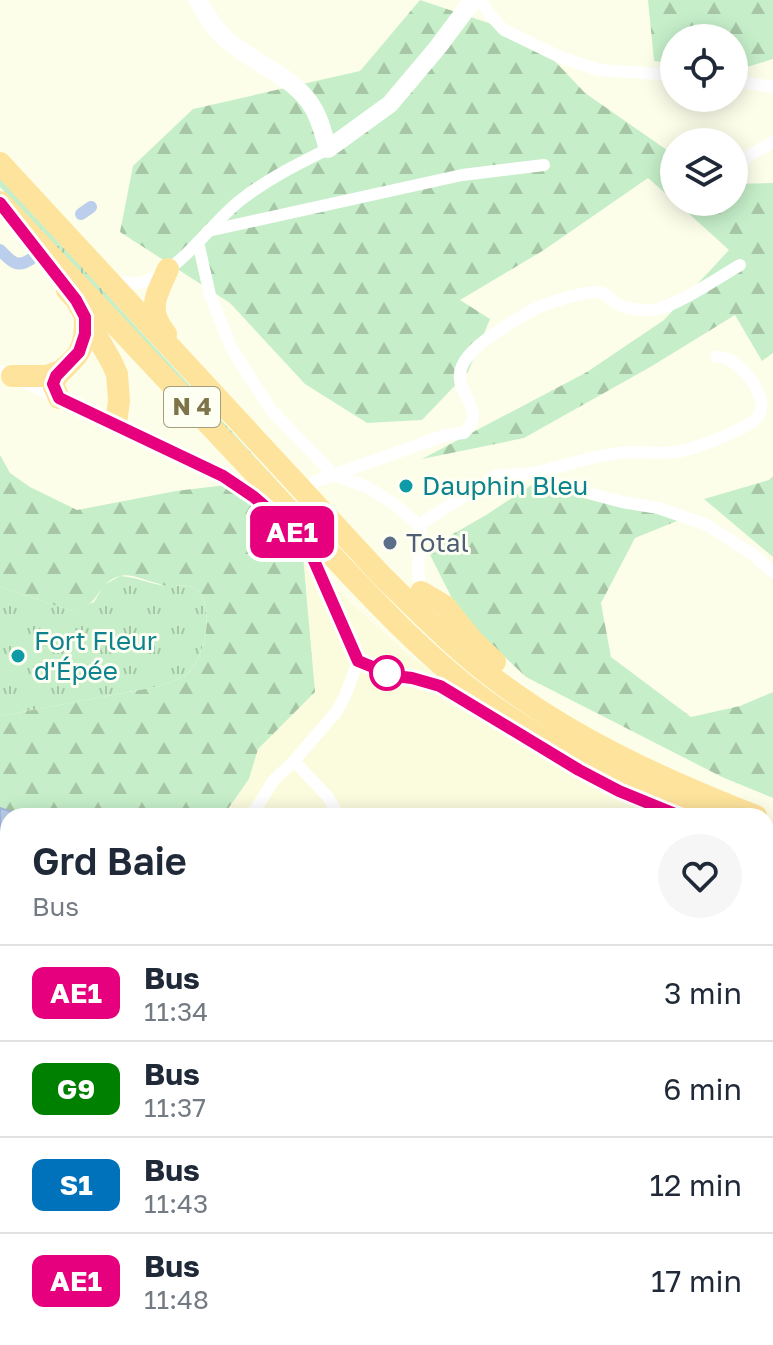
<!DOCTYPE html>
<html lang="fr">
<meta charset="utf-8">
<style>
body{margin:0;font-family:"Golos Text",sans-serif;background:#f6f6f7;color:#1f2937;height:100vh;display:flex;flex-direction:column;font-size:30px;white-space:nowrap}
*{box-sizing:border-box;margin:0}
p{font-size:26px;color:#747a83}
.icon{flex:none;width:44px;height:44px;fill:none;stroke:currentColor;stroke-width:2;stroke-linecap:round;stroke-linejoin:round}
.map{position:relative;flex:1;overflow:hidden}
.sheet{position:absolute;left:0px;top:808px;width:774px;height:538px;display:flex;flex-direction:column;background:#fff;border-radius:24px 24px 0 0;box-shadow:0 4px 20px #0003}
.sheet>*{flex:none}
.badge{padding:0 16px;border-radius:12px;font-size:28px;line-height:52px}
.controls{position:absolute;left:660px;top:24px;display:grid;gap:16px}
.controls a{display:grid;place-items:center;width:88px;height:88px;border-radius:50%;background:#fff;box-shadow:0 4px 20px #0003;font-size:40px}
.map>.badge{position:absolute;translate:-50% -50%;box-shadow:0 0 0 4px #fff}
.round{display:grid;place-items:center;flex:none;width:84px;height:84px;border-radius:42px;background:#f6f6f7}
.head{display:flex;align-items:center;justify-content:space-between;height:136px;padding:0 32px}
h1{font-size:38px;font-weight:600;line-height:60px}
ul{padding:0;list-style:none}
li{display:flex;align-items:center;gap:24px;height:96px;padding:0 32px;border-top:2px solid #e0e1e3}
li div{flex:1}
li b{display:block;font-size:30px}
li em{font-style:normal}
li .badge{min-width:88px;font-weight:700;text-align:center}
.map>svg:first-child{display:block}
.residential{fill:#fbfcde}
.grass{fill:url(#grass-tufts)}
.forest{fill:url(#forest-firs)}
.water{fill:url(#water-waves);stroke:#a1b8de;stroke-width:2}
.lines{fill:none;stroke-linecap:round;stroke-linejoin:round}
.canal{stroke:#bbceeb;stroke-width:12}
.street{stroke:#fff;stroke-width:12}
.secondary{stroke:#fff;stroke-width:18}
.highway{stroke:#fee39c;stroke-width:22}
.line-casing{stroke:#fff;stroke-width:18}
.line{stroke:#e6007e;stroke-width:12}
.culture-dot{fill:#0f9aa8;stroke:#fefff3;stroke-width:3}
.service-dot{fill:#5c6f8a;stroke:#fefff3;stroke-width:3}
.stop-dot{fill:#fff;stroke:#e6007e;stroke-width:4}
.labels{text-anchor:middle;stroke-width:6;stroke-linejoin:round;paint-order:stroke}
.shield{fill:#fefff3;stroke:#a49e7c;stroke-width:2}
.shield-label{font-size:24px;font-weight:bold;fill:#7e7449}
.culture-label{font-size:26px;fill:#0d838f;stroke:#fefff3;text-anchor:start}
.service-label{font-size:26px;fill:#4e5e75;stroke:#fefff3;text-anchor:start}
</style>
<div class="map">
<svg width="773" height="1345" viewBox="0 0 773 1345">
<defs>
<pattern id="grass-tufts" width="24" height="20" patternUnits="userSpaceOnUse" patternTransform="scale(2)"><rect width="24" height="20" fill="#c6efc9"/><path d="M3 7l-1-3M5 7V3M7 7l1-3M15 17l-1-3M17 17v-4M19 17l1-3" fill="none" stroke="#a6c6a5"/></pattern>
<pattern id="forest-firs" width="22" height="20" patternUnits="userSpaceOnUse" patternTransform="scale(2)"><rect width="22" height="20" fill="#c6efc9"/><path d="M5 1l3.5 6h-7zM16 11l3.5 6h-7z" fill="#a6c6a5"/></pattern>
<pattern id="water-waves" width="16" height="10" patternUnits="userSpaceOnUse" patternTransform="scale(2)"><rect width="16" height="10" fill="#bbceeb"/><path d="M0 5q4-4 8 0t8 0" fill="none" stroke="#9dacc0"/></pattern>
</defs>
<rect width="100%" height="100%" fill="#fdfeea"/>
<g class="residential">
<path d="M304 560 408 655 593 777 687 816H224L249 779 258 749 315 692Z"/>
<path d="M766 849 773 852V1345H445L444 1338H766Z"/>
</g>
<g class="grass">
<path d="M0 177 274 478 307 515 222 426 0 187Z"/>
<path d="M120 576C137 577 152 585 169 586 179 587 189 582 198 591 215 607 205 657 189 672 182 679 170 682 161 686L0 716V587L72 611 94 602 104 585Z"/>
</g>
<g class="forest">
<path d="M420 0 533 38 585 93 674 155V201L648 178 544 250 460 300 490 319 468 372 422 420 367 423 305 384 230 303 120 232 133 166 193 109 360 71Z"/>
<path d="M648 0H773V59L734 71V38H674V64L654 61Z"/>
<path d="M773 183V353L762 361 735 315 652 366 524 438 422 459 587 372 664 320 729 250 676 202H734V184Z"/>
<path d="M0 455 10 473 30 487 77 510 176 491 226 485 253 503 303 555 315 692 258 749 249 779 223 816H23L0 808V716L161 686C170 682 182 679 189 672 205 657 215 607 198 591 189 582 179 587 169 586 165 586 161 584 156 583 145 581 132 573 120 576 96 582 101 607 72 611L0 587Z"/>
<path d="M773 476V557L704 499 769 480Z"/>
<path d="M539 480 682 519 635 538 601 603 611 657 691 717 740 706 773 692V798L722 777 526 677 461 616 427 549 486 515Z"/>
</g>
<path class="water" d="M0 808 23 816H88H8V1338H443L445 1345H0Z"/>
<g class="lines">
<g class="canal">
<path d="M81 214 91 207"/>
<path d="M0 250C11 261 16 269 31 259"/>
</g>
<g class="street">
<path d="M481 0 490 15 504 30 560 57 599 70 674 75"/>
<path d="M734 81 773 87"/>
<path d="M738 162 773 142"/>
<path d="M208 231 462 175 544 165"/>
<path d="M198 242 210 295 232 349 271 410 334 475 367 487 394 504 419 525 421 533 418 569 421 592"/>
<path d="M113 280C122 282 133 285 143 282 183 270 210 223 242 199 269 178 298 164 328 149"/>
<path d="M0 371 167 448 223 476 254 497 276 516 312 556 358 661 395 676 412 678 440 686 493 718"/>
<path d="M535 473C563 466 591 456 620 453 638 451 657 454 676 452 695 449 716 440 734 432 743 428 754 423 759 415 770 395 737 355 717 357"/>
<path d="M314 482 446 435 464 433C495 403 432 388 476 348 486 338 525 313 537 308 551 302 589 289 602 293 608 295 612 301 617 304 627 309 643 311 653 310 676 307 719 277 740 265"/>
<path d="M419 525 495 476 535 473 555 482 588 493 622 502 658 508 705 524 751 553 773 572"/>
<path d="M294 761 328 797 339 816"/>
<path d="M592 777 644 801"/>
<path d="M249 816 257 807 273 781 294 761 337 711 345 696 358 661"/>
<path d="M766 1158 773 1168"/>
<path d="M573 1338 577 1345"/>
<path d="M685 1338 686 1345"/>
</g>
<path class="secondary" d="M198 0C207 17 216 32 232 44 257 64 292 77 310 103 320 117 323 134 328 149L390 104 438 47 473 0"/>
<g class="highway">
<path d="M0 163 382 576C420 613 457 651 500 683 578 741 666 781 756 816"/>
<path d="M0 202C97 305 193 409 290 511 353 577 413 647 486 701 554 750 629 785 706 816"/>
<path d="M67 290 76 300 111 361 117 374 119 401 116 423"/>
<path d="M166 334C146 309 156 296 168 269"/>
<path d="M12 376H47L63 370"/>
<path d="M59 398 53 384C58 370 72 364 79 352 85 341 85 329 85 317"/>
<path d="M421 592 445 606 473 641 495 662"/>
<path d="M766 840 773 843"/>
</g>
</g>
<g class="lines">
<defs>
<path id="line" d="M0 203 76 300 85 317V334L79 352 56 376 53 384 59 398 223 476 254 497 276 516 312 556 358 661 395 676 412 678 440 686 579 770 619 791 680 816"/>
</defs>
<use href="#line" class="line-casing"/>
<use href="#line" class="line"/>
</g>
<g class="culture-dot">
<circle cx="406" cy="486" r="8"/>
<circle cx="18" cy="656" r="8"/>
</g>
<circle class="service-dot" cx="390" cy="543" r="8"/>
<circle class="stop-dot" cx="387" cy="673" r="16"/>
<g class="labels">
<rect class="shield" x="164" y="387" width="56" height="40" rx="6"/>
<g class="shield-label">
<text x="192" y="415">N 4</text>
</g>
<g class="culture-label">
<text x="422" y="495">Dauphin Bleu</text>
<text x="34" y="650">Fort Fleur<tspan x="34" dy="30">d'Épée</tspan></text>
</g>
<g class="service-label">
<text x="406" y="552">Total</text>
</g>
</g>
</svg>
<div class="controls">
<a><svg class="icon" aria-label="locate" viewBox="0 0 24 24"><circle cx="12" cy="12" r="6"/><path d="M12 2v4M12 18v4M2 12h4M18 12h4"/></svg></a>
<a><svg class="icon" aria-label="layers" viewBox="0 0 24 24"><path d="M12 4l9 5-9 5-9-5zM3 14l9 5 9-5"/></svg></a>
</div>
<b class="badge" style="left:292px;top:532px;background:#e6007e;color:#fff">AE1</b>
<section class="sheet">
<div class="head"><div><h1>Grd Baie</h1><p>Bus</p></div><a class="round"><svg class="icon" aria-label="heart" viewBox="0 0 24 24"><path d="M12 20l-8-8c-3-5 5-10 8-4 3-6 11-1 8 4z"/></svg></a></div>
<ul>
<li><span class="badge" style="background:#e6007e;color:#fff">AE1</span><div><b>Bus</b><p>11:34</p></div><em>3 min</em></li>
<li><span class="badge" style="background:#008000;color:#fff">G9</span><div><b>Bus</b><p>11:37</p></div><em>6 min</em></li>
<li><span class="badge" style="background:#0072bc;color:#fff">S1</span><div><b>Bus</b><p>11:43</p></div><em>12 min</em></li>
<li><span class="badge" style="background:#e6007e;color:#fff">AE1</span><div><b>Bus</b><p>11:48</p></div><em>17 min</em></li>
</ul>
</section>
</div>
